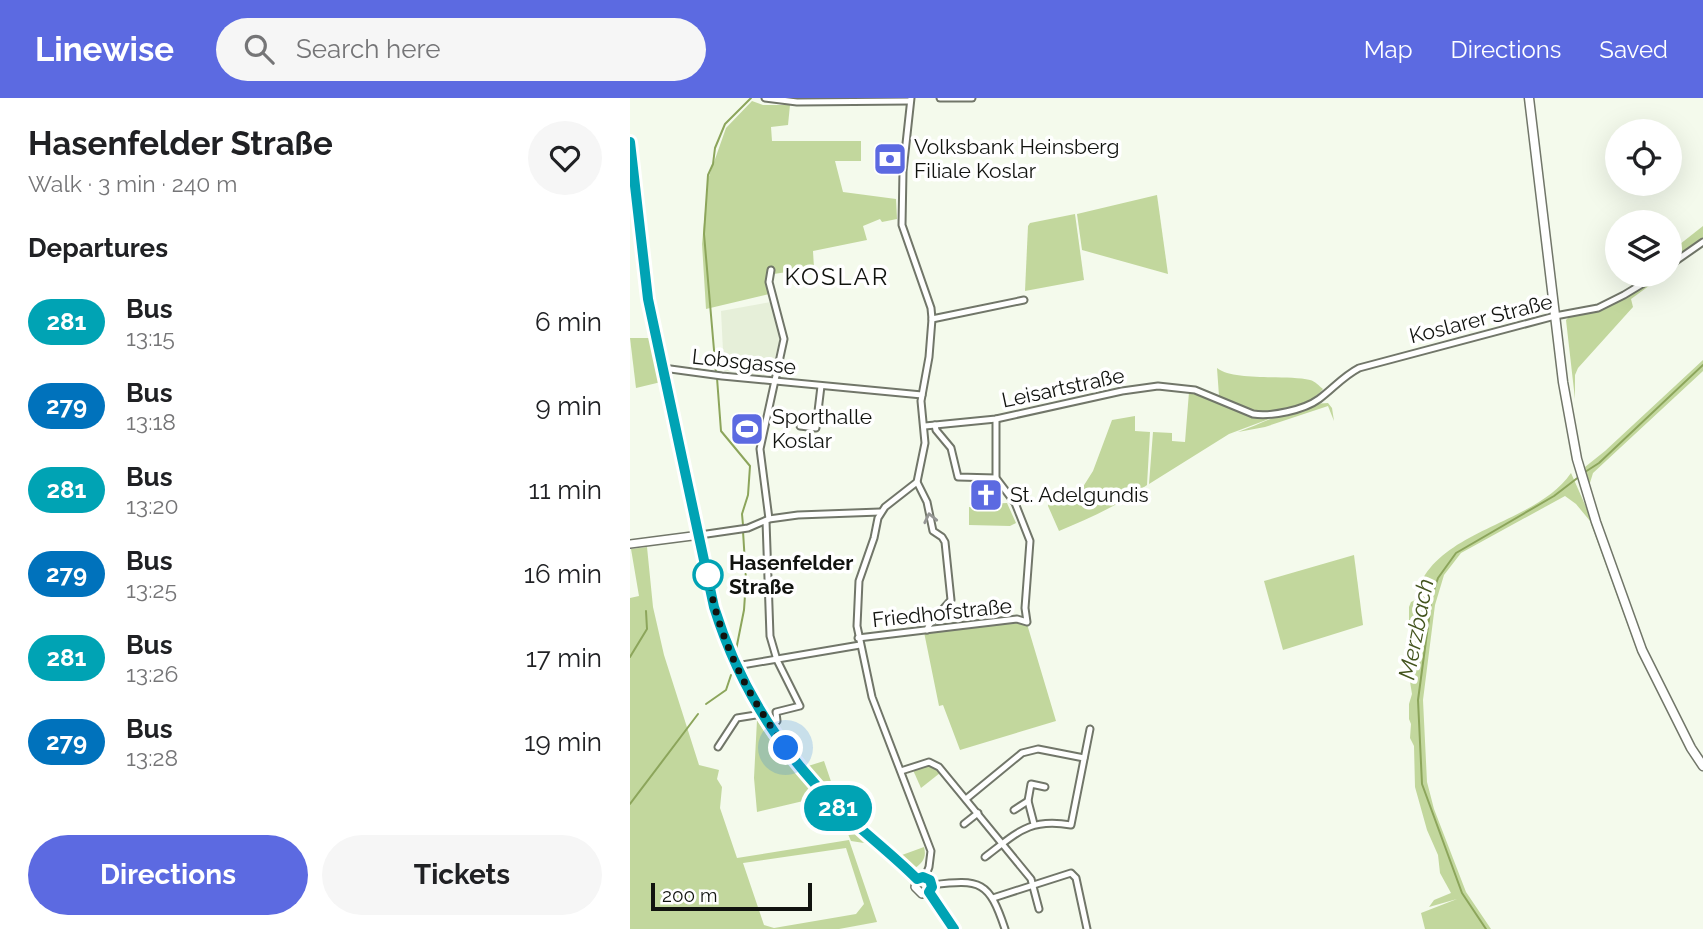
<!DOCTYPE html>
<meta charset="utf-8">
<style>
body{margin:0;font-family:Raleway,sans-serif;background:#f6f6f6;color:#202124;height:100vh;display:flex;flex-direction:column;font-size:26px;white-space:nowrap}
*{box-sizing:border-box;margin:0}
p{font-size:23px;color:#757577}
.icon{flex:none;width:38px;height:38px;fill:none;stroke:currentColor;stroke-width:2;stroke-linecap:round;stroke-linejoin:round}
.map{position:relative;flex:1;overflow:hidden}
.details{display:flex;flex-direction:column;background:#fff;width:630px}
.details>*{flex:none}
.badge{padding:0 14px;border-radius:23px;font-size:24px;line-height:46px}
.tools{position:absolute;left:975px;top:21px;display:grid;gap:14px}
.tools a{display:grid;place-items:center;width:77px;height:77px;border-radius:50%;background:#fff;box-shadow:0 7px 28px #0002;font-size:35px}
.scale{position:absolute;left:21px;bottom:18px;width:161px;box-sizing:border-box;padding-left:7px;border:4px solid #11130f;border-top:0;font-size:19px;line-height:24px;white-space:nowrap;color:#11130f;-webkit-text-stroke:5px #fff;paint-order:stroke}
.you{position:absolute;width:35px;height:35px;margin:-18px;border:5px solid #fff;border-radius:50%;background:#1a73e8;box-shadow:0 0 0 10px #1a73e833}
.map>.badge{position:absolute;translate:-50% -50%;box-shadow:0 0 0 4px #fff}
h2{padding:0 28px;font-size:26px;line-height:63px}
.round{display:grid;place-items:center;flex:none;width:74px;height:74px;border-radius:37px;background:#f6f6f6}
.headline{display:flex;align-items:center;justify-content:space-between;height:119px;padding:0 28px}
h1{font-size:33px;font-weight:700;line-height:52px}
.action{display:flex;gap:14px;margin-top:auto;padding:14px 28px}
.action a{flex:1;height:80px;border-radius:42px;background:#5c6ae1;color:#fff;font-size:28px;font-weight:700;line-height:80px;text-align:center}
.action a+a{background:#f6f6f6;color:#202124}
ul{padding:0;list-style:none}
li{display:flex;align-items:center;gap:21px;height:84px;padding:0 28px}
li div{flex:1}
li b{display:block;font-size:26px}
li em{font-style:normal}
li .badge{min-width:77px;font-weight:700;text-align:center}
header{display:flex;align-items:center;gap:42px;box-sizing:border-box;height:98px;padding:0 35px;background:#5c6ae1;color:#fff}
header strong{font-size:33px}
nav{display:flex;gap:38px;margin-inline-start:auto;font-size:24px}
.search{width:490px;height:63px;background:#f6f6f6;display:flex;align-items:center;gap:18px;box-sizing:border-box;padding:0 24px;border-radius:38px;color:#757577;font-size:26px}
main{display:flex;flex:1;min-height:0}
.map>svg:first-child{display:block}
.built{fill:#e6efd9}
.green{fill:#c2d79d;fill-rule:evenodd}
.lines{fill:none;stroke-linecap:round;stroke-linejoin:round}
.stream{stroke:#8ca55b;stroke-width:2}
.minor-casing{stroke:#717669;stroke-width:9}
.tertiary-casing{stroke:#717669;stroke-width:10}
.secondary-casing{stroke:#717669;stroke-width:11}
.minor{stroke:#fff;stroke-width:5}
.tertiary{stroke:#fff;stroke-width:7}
.secondary{stroke:#fff;stroke-width:8}
.oneway{stroke:#949593}
.line-casing{stroke:#fff;stroke-width:16}
.line{stroke:#00a3b4;stroke-width:10}
.walk{stroke:#11130f;stroke-width:7;stroke-dasharray:0 12.6}
.stop-dot{fill:#fff;stroke:#00a3b4;stroke-width:3.5}
.labels{text-anchor:middle;stroke-width:7;stroke-linejoin:round;paint-order:stroke}
.poi-label{font-size:21px;fill:#11130f;stroke:#fff;text-anchor:start}
.street-label{font-size:21px;fill:#11130f;stroke:#fff}
.stop-label{font-size:21px;font-weight:bold;fill:#11130f;stroke:#fff;text-anchor:start}
.water-label{font-size:23px;font-style:italic;fill:#43541e;stroke:#fff}
.quarter-label{font-size:24px;letter-spacing:2px;fill:#11130f;stroke:#fff}
</style>
<header>
<strong>Linewise</strong>
<div class="search"><svg class="icon" aria-label="search" viewBox="0 0 24 24"><circle cx="10" cy="10" r="6"/><path d="M15 15l6 6"/></svg>Search here</div>
<nav><a>Map</a><a>Directions</a><a>Saved</a></nav>
</header>
<main>
<section class="details">
<div class="headline"><div><h1>Hasenfelder Straße</h1><p>Walk · 3 min · 240 m</p></div><a class="round"><svg class="icon" aria-label="heart" viewBox="0 0 24 24"><path d="M12 20l-8-8c-3-5 5-10 8-4 3-6 11-1 8 4z"/></svg></a></div>
<h2>Departures</h2>
<ul>
<li><span class="badge" style="background:#00a3b4;color:#fff">281</span><div><b>Bus</b><p>13:15</p></div><em>6 min</em></li>
<li><span class="badge" style="background:#0072bc;color:#fff">279</span><div><b>Bus</b><p>13:18</p></div><em>9 min</em></li>
<li><span class="badge" style="background:#00a3b4;color:#fff">281</span><div><b>Bus</b><p>13:20</p></div><em>11 min</em></li>
<li><span class="badge" style="background:#0072bc;color:#fff">279</span><div><b>Bus</b><p>13:25</p></div><em>16 min</em></li>
<li><span class="badge" style="background:#00a3b4;color:#fff">281</span><div><b>Bus</b><p>13:26</p></div><em>17 min</em></li>
<li><span class="badge" style="background:#0072bc;color:#fff">279</span><div><b>Bus</b><p>13:28</p></div><em>19 min</em></li>
</ul>
<div class="action"><a>Directions</a><a>Tickets</a></div>
</section>
<div class="map">
<svg width="1073" height="831" viewBox="0 0 1073 831">
<rect width="100%" height="100%" fill="#f4faec"/>
<path class="built" d="M141 204 150 241 140 278 94 273 91 213Z"/>
<g class="green">
<path d="M122 3 133 7H160L158 27 141 29 142 43H231V63H205L213 94 266 101 267 121 252 124 250 121 233 128 237 142 183 153 184 170 137 177 139 196 76 211 72 146 78 81 96 30Z"/>
<path d="M527 97 538 176 452 152 447 116Z"/>
<path d="M445 116 454 182 395 193 398 128 400 125Z"/>
<path d="M1073 128V141L1040 165V154Z"/>
<path d="M1029 177H1034L1001 201 1003 209 948 270 945 277V301L936 222 940 218 964 213Z"/>
<path d="M0 240H21L31 284 6 290Z"/>
<path d="M1073 262V273L963 375 959 388 955 369 975 353Z"/>
<path d="M587 270C605 284 657 276 680 282 685 283 689 288 693 291 685 301 677 304 664 308 633 318 618 313 589 298Z"/>
<path d="M559 294 577 300 619 318 639 321 599 336 519 386 523 334 542 335V343L555 344Z"/>
<path d="M698 305 702 310 704 323 698 308 635 329 608 334C637 324 667 306 698 305Z"/>
<path d="M505 318V333L520 334 517 387C489 407 460 420 429 433L418 408V396L441 395 444 403 463 373 482 322Z"/>
<path d="M941 375 964 427 1018 569 1016 571 1007 553 960 423 946 406 935 398 831 455 814 477 805 507 793 602 797 684 804 711 836 794 861 831H795L791 815 827 801 799 809 804 802 821 795 810 775 808 757 797 732 785 689 784 648 780 640 781 626 779 621V606L782 596 776 559 779 553V509L781 504 785 502C799 431 904 429 941 375Z"/>
<path d="M377 405 386 425 380 428 339 427V409L355 410 356 406Z"/>
<path d="M17 449 23 509 34 557 69 667 89 672 87 681 92 689 90 710 107 760 219 742 247 824 209 831H0V500L9 498 1 451ZM216 750 234 806 226 816 144 830 134 827 113 765Z"/>
<path d="M724 457 733 527 653 552 634 483Z"/>
<path d="M388 523 397 526 426 623 330 652 313 607 309 608 294 534Z"/>
<path d="M127 622C157 669 193 707 234 745L221 743 215 729 186 700 127 714 124 680Z"/>
<path d="M194 663 206 698 272 757 294 749C297 760 292 765 284 771L203 700 175 669Z"/>
<path d="M301 667 307 670 310 675 291 690 283 672Z"/>
</g>
<g class="lines">
<g class="stream">
<path d="M86 275 74 136 78 77 83 66 85 50 95 26 121 0"/>
<path d="M87 280 91 333 120 368 118 397 112 416 113 427"/>
<path d="M955 374 969 365 1073 267"/>
<path d="M106 552 114 512 116 482 113 433"/>
<path d="M0 559 17 531 16 513"/>
<path d="M76 606 96 592 101 577"/>
<path d="M0 706 68 616"/>
<path d="M856 831 832 795 792 686 788 602 802 498 808 480 826 455 924 398 950 378"/>
</g>
<defs>
<g id="minor">
<path d="M135 0 167 4 280 3"/>
<path d="M281 0 273 73 272 127 301 210 302 221 299 259 291 303 295 345 287 384 255 409 248 420 244 440 229 483 227 528 242 599 301 753 299 769 295 779"/>
<path d="M310 0H342"/>
<path d="M1040 167 1073 144"/>
<path d="M302 221 394 202"/>
<path d="M33 270 92 278 292 297"/>
<path d="M305 327 306 332 321 350 328 379 366 380"/>
<path d="M170 328 186 330 191 288"/>
<path d="M295 328 366 321 492 293 528 288 565 292 623 316C641 319 674 312 689 301 704 290 712 279 729 270L925 218 968 210 994 197 1027 177"/>
<path d="M287 384 297 404 303 433 312 439 315 444 321 502 299 527 297 532"/>
<path d="M139 421 130 351 154 241 139 184 141 172"/>
<path d="M136 423 140 538 147 562 170 608 146 614 147 623"/>
<path d="M70 437 118 430 139 421 168 417 250 414"/>
<path d="M228 540 387 521 397 524 395 510 400 443 385 405 366 380V321"/>
<path d="M106 568 230 547"/>
<path d="M88 649 107 620 132 616"/>
<path d="M271 673 299 664 309 669 401 781 409 811"/>
<path d="M336 701 392 655 408 651 454 660"/>
<path d="M384 712 398 703"/>
<path d="M334 726 348 715"/>
<path d="M404 726 398 703 401 686 415 689"/>
<path d="M355 759C388 734 399 720 441 727L460 631"/>
<path d="M302 787C351 781 359 783 375 831"/>
<path d="M363 800 441 775 446 780 457 831"/>
</g>
<g id="tertiary">
<path d="M0 44 18 201 84 509C107 586 150 653 207 709 233 734 262 756 287 781"/>
<path d="M0 446 70 437"/>
<path d="M287 781 293 779 300 782 302 789 299 794 324 831"/>
<path d="M287 781 285 789 292 796 299 794"/>
</g>
<path id="secondary" d="M899 0 933 284 947 361 966 424 1012 552 1061 650 1073 668"/>
</defs>
<use href="#minor" class="minor-casing"/>
<use href="#tertiary" class="tertiary-casing"/>
<use href="#secondary" class="secondary-casing"/>
<use href="#minor" class="minor"/>
<use href="#tertiary" class="tertiary"/>
<use href="#secondary" class="secondary"/>
</g>
<defs><path id="oneway-chevron" d="M-2-3.5L2.5 0L-2 3.5" fill="none" stroke-width="1.6" stroke-linecap="round" stroke-linejoin="round" transform="scale(1.75)"/></defs>
<use class="oneway" href="#oneway-chevron" transform="translate(300 420) rotate(-102)"/>
<g class="lines">
<defs>
<path id="line" d="M0 44 18 201 84 509C108 586 150 653 207 709 233 734 262 756 287 781L293 779 300 782 302 789 299 794 324 831"/>
</defs>
<use href="#line" class="line-casing"/>
<use href="#line" class="line"/>
<path class="walk" d="M78 477C88 541 118 598 156 650"/>
</g>
<defs>
<symbol id="bank-square" viewBox="-11 -11 22 22"><rect x="-9" y="-9" width="18" height="18" rx="4" fill="#5c6ae1" stroke="#fff"/><path d="M-6-4H6V4H-6ZM0-2.3a2.3 2.3 0 1 0 0 4.6a2.3 2.3 0 1 0 0-4.6Z" fill="#fff"/></symbol>
<symbol id="stadium-square" viewBox="-11 -11 22 22"><rect x="-9" y="-9" width="18" height="18" rx="4" fill="#5c6ae1" stroke="#fff"/><path d="M0-5a6.5 5 0 1 0 0 10a6.5 5 0 1 0 0-10ZM-3.5-1.8h7v3.6h-7Z" fill="#fff"/></symbol>
<symbol id="church-square" viewBox="-11 -11 22 22"><rect x="-9" y="-9" width="18" height="18" rx="4" fill="#5c6ae1" stroke="#fff"/><path d="M-1.2-6h2.4v3.5h3.3v2.4h-3.3V6h-2.4V-.1h-3.3v-2.4h3.3Z" fill="#fff"/></symbol>
</defs>
<g fill-rule="evenodd">
<use href="#bank-square" x="241" y="42" width="38" height="38"/>
<use href="#stadium-square" x="98" y="312" width="38" height="38"/>
<use href="#church-square" x="337" y="378" width="38" height="38"/>
</g>
<circle class="stop-dot" cx="78" cy="477" r="14"/>
<g class="labels">
<g class="poi-label">
<text x="284" y="56">Volksbank Heinsberg<tspan x="284" dy="24">Filiale Koslar</tspan></text>
<text x="142" y="326">Sporthalle<tspan x="142" dy="24">Koslar</tspan></text>
<text x="380" y="404">St. Adelgundis</text>
</g>
<g class="street-label">
<text transform="translate(851 221) rotate(-14)" y="7">Koslarer Straße</text>
<text transform="translate(114 264) rotate(6)" y="7">Lobsgasse</text>
<text transform="translate(433 290) rotate(-12)" y="7">Leisartstraße</text>
<text transform="translate(312 515) rotate(-6)" y="7">Friedhofstraße</text>
</g>
<g class="stop-label">
<text x="99" y="472">Hasenfelder<tspan x="99" dy="24">Straße</tspan></text>
</g>
<g class="water-label">
<text transform="translate(786 531) rotate(-79)" y="8">Merzbach</text>
</g>
<g class="quarter-label">
<text x="207" y="187">KOSLAR</text>
</g>
</g>
</svg>
<div class="tools">
<a><svg class="icon" aria-label="locate" viewBox="0 0 24 24"><circle cx="12" cy="12" r="6"/><path d="M12 2v4M12 18v4M2 12h4M18 12h4"/></svg></a>
<a><svg class="icon" aria-label="layers" viewBox="0 0 24 24"><path d="M12 4l9 5-9 5-9-5zM3 14l9 5 9-5"/></svg></a>
</div>
<div class="scale">200 m</div>
<div class="you" style="left:156px;top:650px"></div>
<b class="badge" style="left:208px;top:710px;background:#00a3b4;color:#fff">281</b>
</div>
</main>
